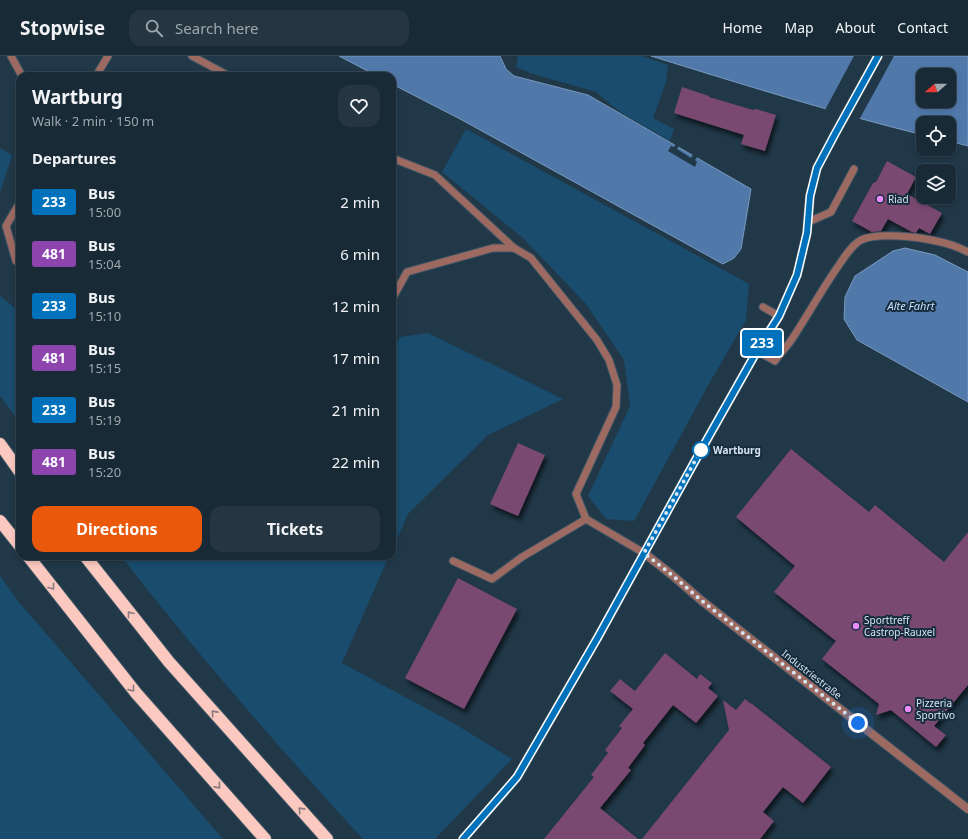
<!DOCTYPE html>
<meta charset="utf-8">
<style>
body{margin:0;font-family:"Noto Sans",sans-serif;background:#253642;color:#f1f3f6;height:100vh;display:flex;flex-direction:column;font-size:15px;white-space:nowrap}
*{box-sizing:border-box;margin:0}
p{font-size:13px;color:#9fa7ad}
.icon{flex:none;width:22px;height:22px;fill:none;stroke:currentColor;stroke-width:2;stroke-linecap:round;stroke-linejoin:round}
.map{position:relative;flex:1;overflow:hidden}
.side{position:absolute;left:16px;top:16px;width:380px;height:488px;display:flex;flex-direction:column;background:#182a36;border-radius:12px;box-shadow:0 2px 6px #0003,0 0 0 1px #364651}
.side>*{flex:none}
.badge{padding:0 8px;border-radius:3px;font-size:14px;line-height:26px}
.needle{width:26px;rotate:250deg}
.buttons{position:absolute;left:916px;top:12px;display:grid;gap:8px}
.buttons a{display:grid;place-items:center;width:40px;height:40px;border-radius:8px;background:#182a36;box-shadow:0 2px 6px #0003,0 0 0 1px #364651;font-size:20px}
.you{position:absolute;width:20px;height:20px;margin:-10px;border:3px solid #fff;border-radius:50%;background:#1a73e8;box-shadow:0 0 0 6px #1a73e833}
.map>.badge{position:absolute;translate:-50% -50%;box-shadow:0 0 0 2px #fff}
h2{padding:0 16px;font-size:15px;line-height:36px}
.round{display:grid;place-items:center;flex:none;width:42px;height:42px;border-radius:12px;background:#253642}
.headline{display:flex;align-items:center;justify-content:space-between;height:68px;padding:0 16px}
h1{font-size:19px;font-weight:700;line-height:30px}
.cta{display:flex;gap:8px;margin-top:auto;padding:8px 16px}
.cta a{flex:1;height:46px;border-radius:12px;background:#ea580c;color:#fff;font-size:16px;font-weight:700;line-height:46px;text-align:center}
.cta a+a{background:#253642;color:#f1f3f6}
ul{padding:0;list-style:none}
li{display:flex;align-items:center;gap:12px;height:52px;padding:0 16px}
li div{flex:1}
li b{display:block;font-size:15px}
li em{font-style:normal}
li .badge{min-width:44px;font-weight:700;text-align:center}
header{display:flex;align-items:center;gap:24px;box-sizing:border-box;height:56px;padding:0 20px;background:#182a36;border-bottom:1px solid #364651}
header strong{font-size:19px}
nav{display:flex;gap:22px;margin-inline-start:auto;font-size:14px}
.search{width:280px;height:36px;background:#253642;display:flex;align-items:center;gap:10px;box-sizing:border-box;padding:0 14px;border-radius:12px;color:#9fa7ad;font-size:15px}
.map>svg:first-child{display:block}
.green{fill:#194c6d}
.water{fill:#5079aa;stroke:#7899bf;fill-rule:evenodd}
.pier{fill:#203848}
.building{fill:#794872;filter:url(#shadow)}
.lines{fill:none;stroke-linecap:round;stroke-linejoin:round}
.lane-casing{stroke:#3d5463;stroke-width:9}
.street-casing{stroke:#3d5463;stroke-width:10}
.secondary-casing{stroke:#3d5463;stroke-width:10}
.highway-casing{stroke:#3d5463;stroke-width:14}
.lane{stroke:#9d6a62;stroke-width:7}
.street{stroke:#9d6a62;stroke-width:8}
.secondary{stroke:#d7867a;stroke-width:8}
.highway{stroke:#fcc9c0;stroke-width:12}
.oneway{stroke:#897b7f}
.line-casing{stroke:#fff;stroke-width:9}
.line{stroke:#0072bc;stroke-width:6}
.walk{stroke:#d6e4ef;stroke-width:4;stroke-dasharray:0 7.2}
.poi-dot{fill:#ec8cfa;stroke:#162d3e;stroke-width:1.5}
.stop-dot{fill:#fff;stroke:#0072bc;stroke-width:2}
.labels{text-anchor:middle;stroke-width:4;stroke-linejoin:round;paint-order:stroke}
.poi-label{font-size:10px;fill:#d6e4ef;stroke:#162d3e;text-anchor:start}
.stop-label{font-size:10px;font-weight:bold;fill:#d6e4ef;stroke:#162d3e;text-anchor:start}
.street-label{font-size:10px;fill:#d6e4ef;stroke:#162d3e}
.water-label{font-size:11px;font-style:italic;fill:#c7dffc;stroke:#162d3e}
</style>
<header>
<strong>Stopwise</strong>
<div class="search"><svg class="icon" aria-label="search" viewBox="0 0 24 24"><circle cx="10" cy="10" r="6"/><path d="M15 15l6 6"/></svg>Search here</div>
<nav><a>Home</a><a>Map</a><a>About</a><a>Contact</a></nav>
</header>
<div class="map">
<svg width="968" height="783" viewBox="0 0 968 783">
<defs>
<filter id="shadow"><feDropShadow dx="2.5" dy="4.5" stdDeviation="2" flood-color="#0009"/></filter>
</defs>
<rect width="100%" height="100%" fill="#203848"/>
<g class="green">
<path d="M518 0H642L668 9 666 26 653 62 674 73 670 85 620 56 596 36 530 17 516 11Z"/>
<path d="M466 73 749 228 746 264 710 326 634 465 606 463 588 440 630 350 624 304 586 248 523 182 442 116Z"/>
<path d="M0 92 12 99 0 137Z"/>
<path d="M0 240 20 256V367L0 340Z"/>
<path d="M428 277 563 343 488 379 408 458 392 494V293L400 281Z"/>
<path d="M121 500H389L342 607 455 668 512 703 435 783H363C279 692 197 598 121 500Z"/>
<path d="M0 520 18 545 223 783H0Z"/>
</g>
<g class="water">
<path d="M339 0H500L506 13 514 20 588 39 751 133 741 193 734 202 723 208 462 64 392 28V20H377Z"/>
<path d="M651 0H968V90L949 85V67H923V79C831 56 741 28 651 0ZM923 19H949V45H923Z"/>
<path d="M905 192 935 199 968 216V346L857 284 844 263 845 241 855 220 893 195Z"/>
</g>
<g class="pier">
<path d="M854 0H894L859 64 825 54Z"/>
<path d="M676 88 679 90 677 93 691 102 693 98 698 100 695 104 697 106 695 111 668 95 671 90 674 91Z"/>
</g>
<g class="building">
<path d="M682 31 709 40V41L753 54 756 53 776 59 765 95 741 88 744 79 674 57Z"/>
<path d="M887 105 916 121 907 138 942 157 930 178 919 172 916 177 912 176 888 163 881 175 872 176 852 165 873 127 876 126Z"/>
<path d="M518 387 545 399 518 460 490 448Z"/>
<path d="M791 393 869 456 875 449 944 506 968 476V629L934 670 946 679 936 691 891 654 876 659 879 648 822 603 836 585 774 536 795 510 736 461Z"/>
<path d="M458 522 517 553 464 653 405 622Z"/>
<path d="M665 597 697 623 700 618 712 627 708 632 718 640 696 667 673 649 643 687 645 689 628 712 631 714 600 752 638 783H544L594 721 591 719 608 697 605 694 622 672 619 670 633 653 610 635 620 623 635 635Z"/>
<path d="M745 643 751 648V647L831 711 803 747 783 731 763 756 774 765 760 783H642L729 674 723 644 736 654Z"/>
</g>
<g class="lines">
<defs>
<g id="lane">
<path d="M11 0 22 20"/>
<path d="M192 0 229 20"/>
<path d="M96 20 108 0"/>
<path d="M392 102 435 119 514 192"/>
<path d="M20 146 6 170 16 205 20 208"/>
<path d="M808 166 831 156 854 113"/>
<path d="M392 243 407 216 493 192H514L531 202 597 284 609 304 617 329 616 351 576 438 586 463 644 497"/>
<path d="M763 251 779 260"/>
<path d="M757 295 775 305C780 297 787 291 792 283 808 259 822 233 839 209 845 200 852 189 861 184 877 176 919 181 936 185 947 187 958 191 968 196"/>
<path d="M453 505 492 523 522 501 586 463"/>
</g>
<path id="street" d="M644 497 672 519 702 545 968 753"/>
<path id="secondary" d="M463 783 517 721 598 581 700 396 757 295 779 260 797 219 807 177 810 140 817 112 835 78 878 0"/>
<g id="highway">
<path d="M0 388 20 416"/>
<path d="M0 465 20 490"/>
<path d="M28 500 136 637 265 783"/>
<path d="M85 500 169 606 327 783"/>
</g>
</defs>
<use href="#lane" class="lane-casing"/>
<use href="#street" class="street-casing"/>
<use href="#secondary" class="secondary-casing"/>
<use href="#highway" class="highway-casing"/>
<use href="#lane" class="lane"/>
<use href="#street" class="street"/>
<use href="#secondary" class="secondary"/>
<use href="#highway" class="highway"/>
</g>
<defs><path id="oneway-chevron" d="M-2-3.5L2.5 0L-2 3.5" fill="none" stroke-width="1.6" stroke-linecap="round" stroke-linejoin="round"/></defs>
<g class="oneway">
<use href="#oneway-chevron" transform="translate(52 531) rotate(52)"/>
<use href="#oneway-chevron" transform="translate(130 558) rotate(-128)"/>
<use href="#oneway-chevron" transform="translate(132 633) rotate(51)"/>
<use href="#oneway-chevron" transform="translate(214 657) rotate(-132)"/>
<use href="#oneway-chevron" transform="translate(218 730) rotate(48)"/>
<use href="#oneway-chevron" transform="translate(301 754) rotate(-132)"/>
</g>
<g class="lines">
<defs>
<path id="line" d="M463 783 517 721 598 581 700 396 757 295 779 260 797 219 807 177 810 140 817 112 835 78 878 0"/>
</defs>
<use href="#line" class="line-casing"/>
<use href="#line" class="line"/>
<path class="walk" d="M701 394 644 497 672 519 702 545 858 667"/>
</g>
<g class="poi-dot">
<circle cx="880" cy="143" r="4"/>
<circle cx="856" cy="570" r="4"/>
<circle cx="908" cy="653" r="4"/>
</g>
<circle class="stop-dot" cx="701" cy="394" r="8"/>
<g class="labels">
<g class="poi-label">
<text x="888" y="147">Riad</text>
<text x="864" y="568">Sporttreff<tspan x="864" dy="12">Castrop-Rauxel</tspan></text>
<text x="916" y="651">Pizzeria<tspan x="916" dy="12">Sportivo</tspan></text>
</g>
<g class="stop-label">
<text x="713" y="398">Wartburg</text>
</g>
<g class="street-label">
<text transform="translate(812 618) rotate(38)" y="4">Industriestraße</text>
</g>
<g class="water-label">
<text x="911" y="254">Alte Fahrt</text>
</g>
</g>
</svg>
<div class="buttons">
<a><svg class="needle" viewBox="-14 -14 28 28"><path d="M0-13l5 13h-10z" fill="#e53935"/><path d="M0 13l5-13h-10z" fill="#9fa7ad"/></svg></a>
<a><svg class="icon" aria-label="locate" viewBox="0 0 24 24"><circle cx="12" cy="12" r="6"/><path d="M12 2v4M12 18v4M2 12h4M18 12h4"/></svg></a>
<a><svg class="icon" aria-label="layers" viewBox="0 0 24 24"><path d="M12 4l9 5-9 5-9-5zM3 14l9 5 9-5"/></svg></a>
</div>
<div class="you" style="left:858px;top:667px"></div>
<b class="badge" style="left:762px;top:287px;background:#0072bc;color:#fff">233</b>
<section class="side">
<div class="headline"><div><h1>Wartburg</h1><p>Walk · 2 min · 150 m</p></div><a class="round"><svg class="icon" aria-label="heart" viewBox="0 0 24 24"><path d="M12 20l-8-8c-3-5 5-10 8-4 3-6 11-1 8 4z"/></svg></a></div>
<h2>Departures</h2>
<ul>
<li><span class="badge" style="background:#0072bc;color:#fff">233</span><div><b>Bus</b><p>15:00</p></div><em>2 min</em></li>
<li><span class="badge" style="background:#8e44ad;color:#fff">481</span><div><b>Bus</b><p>15:04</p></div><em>6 min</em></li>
<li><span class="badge" style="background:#0072bc;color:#fff">233</span><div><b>Bus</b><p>15:10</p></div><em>12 min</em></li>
<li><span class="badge" style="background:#8e44ad;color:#fff">481</span><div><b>Bus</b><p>15:15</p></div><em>17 min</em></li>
<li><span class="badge" style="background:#0072bc;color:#fff">233</span><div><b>Bus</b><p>15:19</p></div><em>21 min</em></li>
<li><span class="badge" style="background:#8e44ad;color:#fff">481</span><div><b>Bus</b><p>15:20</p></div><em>22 min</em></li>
</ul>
<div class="cta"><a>Directions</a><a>Tickets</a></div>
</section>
</div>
